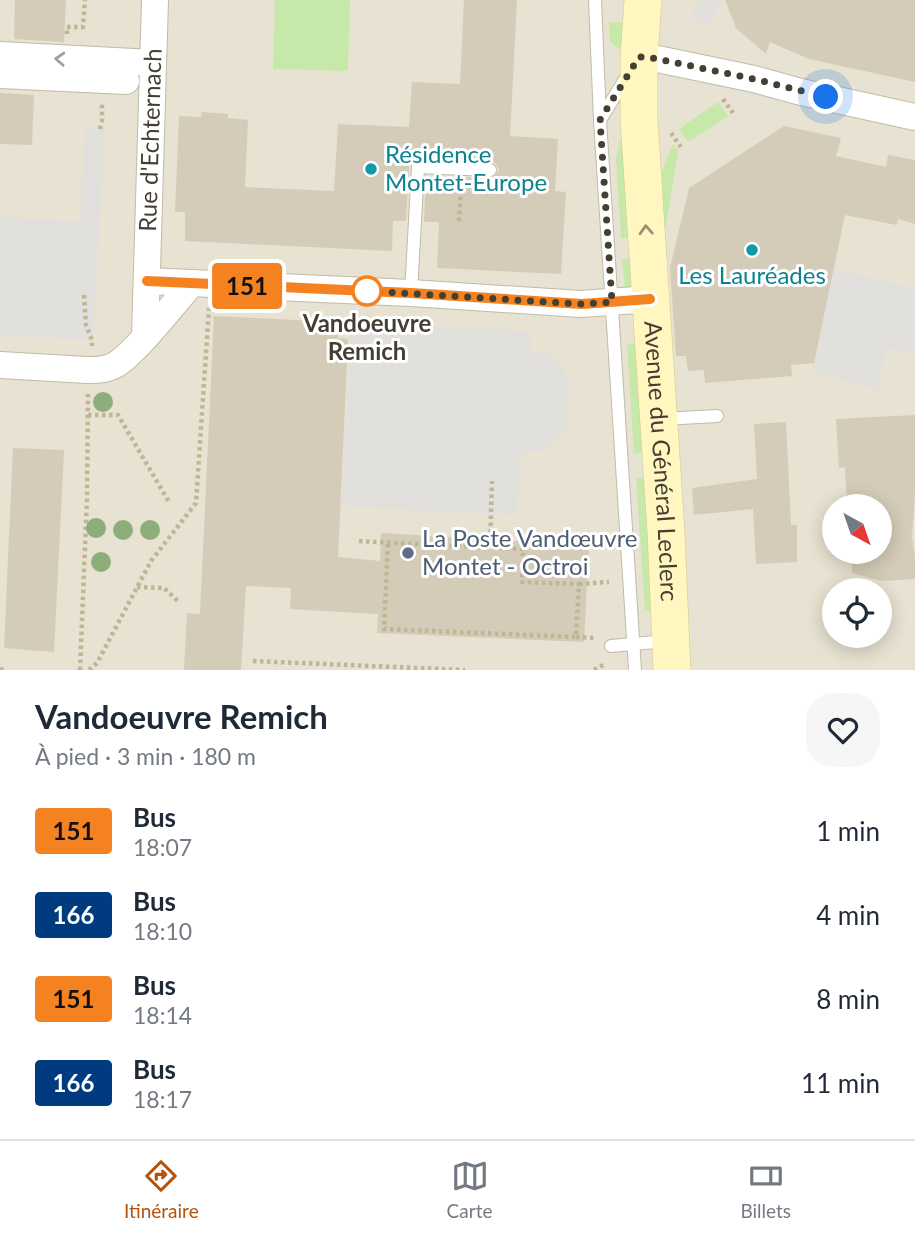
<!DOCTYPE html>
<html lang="fr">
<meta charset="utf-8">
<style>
body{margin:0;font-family:Lato,sans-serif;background:#f6f6f7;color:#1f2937;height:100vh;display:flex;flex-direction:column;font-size:26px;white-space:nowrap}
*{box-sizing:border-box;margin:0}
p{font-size:23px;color:#747a83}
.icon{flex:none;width:38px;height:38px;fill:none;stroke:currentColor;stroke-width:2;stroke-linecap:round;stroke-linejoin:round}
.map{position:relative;height:670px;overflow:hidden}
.sheet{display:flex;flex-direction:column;background:#fff;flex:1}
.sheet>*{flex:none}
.badge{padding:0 14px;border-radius:5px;font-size:24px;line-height:46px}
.needle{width:46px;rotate:140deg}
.buttons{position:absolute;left:822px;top:494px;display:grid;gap:14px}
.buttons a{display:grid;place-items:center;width:70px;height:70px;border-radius:50%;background:#fff;box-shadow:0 4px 18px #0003;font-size:35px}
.you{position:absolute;width:35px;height:35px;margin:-18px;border:5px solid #fff;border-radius:50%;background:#1a73e8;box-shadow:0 0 0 10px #1a73e833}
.map>.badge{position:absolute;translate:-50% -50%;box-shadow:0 0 0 4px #fff}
.round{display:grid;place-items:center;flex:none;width:74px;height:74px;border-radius:28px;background:#f6f6f7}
.overview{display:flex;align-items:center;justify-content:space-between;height:119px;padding:0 35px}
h1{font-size:33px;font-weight:700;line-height:52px}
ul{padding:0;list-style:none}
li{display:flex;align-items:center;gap:21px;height:84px;padding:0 35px}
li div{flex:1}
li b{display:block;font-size:26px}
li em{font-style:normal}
li .badge{min-width:77px;font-weight:700;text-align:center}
.menu{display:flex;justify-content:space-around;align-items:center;height:98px;border-top:2px solid #e0e1e3;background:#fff;font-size:19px;color:#747a83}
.menu a{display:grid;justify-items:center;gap:4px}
.menu .selected{color:#b45309}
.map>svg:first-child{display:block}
.residential{fill:#e7e2d1;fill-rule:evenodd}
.green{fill:#c6e9a9}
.parking{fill:#e2e0dc}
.building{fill:#d4ccb8}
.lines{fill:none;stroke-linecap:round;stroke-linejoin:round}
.lane-casing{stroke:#c1bba8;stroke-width:14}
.street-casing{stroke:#c1bba8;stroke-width:28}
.secondary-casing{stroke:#d4c990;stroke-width:38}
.path{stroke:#c0b696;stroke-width:4.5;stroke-dasharray:3.5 3.5;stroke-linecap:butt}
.lane{stroke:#fff;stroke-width:12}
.street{stroke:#fff;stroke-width:26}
.secondary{stroke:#fff6c0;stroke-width:37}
.tree{fill:#8dae7a}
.oneway{stroke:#a29f99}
.oneway2{stroke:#989172}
.line-casing{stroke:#fff;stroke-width:16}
.line{stroke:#f58220;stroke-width:10}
.walk{stroke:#443f33;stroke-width:7;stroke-dasharray:0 12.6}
.culture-dot{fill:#0f9aa8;stroke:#fff;stroke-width:2.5}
.stop-dot{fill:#fff;stroke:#f58220;stroke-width:3.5}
.service-dot{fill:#5c6f8a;stroke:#fff;stroke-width:2.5}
.labels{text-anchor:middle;stroke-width:6;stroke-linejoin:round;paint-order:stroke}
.street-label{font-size:24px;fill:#443f33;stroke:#fff}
.culture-label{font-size:24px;fill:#0d838f;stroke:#fff;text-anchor:start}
.stop-label{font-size:24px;font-weight:bold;fill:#443f33;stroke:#fff}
.service-label{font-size:24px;fill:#4e5e75;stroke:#fff;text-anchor:start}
</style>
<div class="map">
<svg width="915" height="670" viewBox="0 0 915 670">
<rect width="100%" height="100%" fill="#f2efe3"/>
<path class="residential" d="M0 0H915V670H0ZM835 506H880V551H835ZM835 590H880V635H835Z"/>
<g class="green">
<path d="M275 0H350L348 71 273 69Z"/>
<path d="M609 22 630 23 625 46 618 48 610 41Z"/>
<path d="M718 102 728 116 688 142 679 129Z"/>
<path d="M626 118 640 237 621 238 616 159Z"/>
<path d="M673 144 678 151 666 226H664L662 172Z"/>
<path d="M641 258 635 286 625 290 622 259Z"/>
<path d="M646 342V452L634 454 627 344Z"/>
<path d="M654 476 655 610 645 611 636 478Z"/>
</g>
<g class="parking">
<path d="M701 0H723L707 25 690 17Z"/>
<path d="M705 80 827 106V112L703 85Z"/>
<path d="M85 126H105L93 340 0 336V218L80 221Z"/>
<path d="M834 269 915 288V354L887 348 877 390 812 371Z"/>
<path d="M351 323 531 332 530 352 552 353 570 380 566 429 545 452 529 451 522 457 516 515 341 506Z"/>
</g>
<g class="building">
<path d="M15 0H66L64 42 14 39Z"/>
<path d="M464 0H517L510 136 558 139 555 191 566 192 561 274 437 268 439 222H424L426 176 493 178 499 170 495 163 490 161 413 160 409 167 406 221H393L392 251 185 241V212H175L179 116 201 117 202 112 228 114V118L248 120 245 187 334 191 338 124 409 127 412 82 460 84Z"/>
<path d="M725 0H915V82L809 59 770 42 766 54 736 28Z"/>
<path d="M0 93 34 95 32 145 0 144Z"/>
<path d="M784 126 841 138 836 156 886 167 888 155 915 160V224L898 219 897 225 845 215 814 363 791 365 792 376 705 383 704 370 688 371 686 356H676L670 268 689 188Z"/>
<path d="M214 316 338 322V338L348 339 338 557 380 561 381 533 589 545 584 642 377 633 378 614 290 609 291 588 246 586 241 670H184L187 613 200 614Z"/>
<path d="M915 415V492L912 538 915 555V579L882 581 852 573 851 551H880V506H847L845 467 839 468 836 419Z"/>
<path d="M786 422 791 525H797V562L756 564 753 509 694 515 692 488 757 479 754 424Z"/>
<path d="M13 448 64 450 54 652 4 648Z"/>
</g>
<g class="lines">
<defs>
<g id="lane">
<path d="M595 0 600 120 635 670"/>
<path d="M600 120 629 73"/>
<path d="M411 293 418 167 490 170"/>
<path d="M662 419 717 416"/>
<path d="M611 646 667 641"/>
</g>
<g id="street">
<path d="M0 55 153 63"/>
<path d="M639 57H648L754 79 801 92 915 117"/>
<path d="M0 75 126 81"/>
<path d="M147 281 411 293 581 304 650 299"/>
<path id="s1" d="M145 336 155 0"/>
<path d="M0 365 87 370C97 370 106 370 115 365 135 354 175 302 192 283"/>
</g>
<g id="secondary">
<path id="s2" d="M643 0 639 57V120L666 532 672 670"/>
</g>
</defs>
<use href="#lane" class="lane-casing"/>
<use href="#street" class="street-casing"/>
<use href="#secondary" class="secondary-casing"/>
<g class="path">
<path d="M67 34V27H83L85 0"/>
<path d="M723 99 733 113"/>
<path d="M100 129 102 121V103"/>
<path d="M671 133 681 147"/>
<path d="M459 221 461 186"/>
<path d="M84 295 86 325 92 340V346"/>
<path d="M88 415H118L169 502"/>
<path d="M359 541C414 544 469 547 523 549L522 582 579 584 576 637 384 629 388 543"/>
<path d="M490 547 492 481"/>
<path d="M579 584 609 582"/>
<path d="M137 587 164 588 178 601"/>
<path d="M576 637 596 638"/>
<path d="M253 661 465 670"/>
<path d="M0 669 4 670"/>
<path d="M80 670 87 498 88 394"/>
<path d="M89 670 97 663 151 561 196 503 209 308"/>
<path d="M594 670 605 664"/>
</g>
<use href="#lane" class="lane"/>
<use href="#street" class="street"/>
<use href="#secondary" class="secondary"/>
</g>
<g class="tree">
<circle cx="103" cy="402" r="10"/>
<circle cx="96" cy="528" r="10"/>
<circle cx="123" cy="530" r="10"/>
<circle cx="150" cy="530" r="10"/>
<circle cx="101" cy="562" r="10"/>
</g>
<defs><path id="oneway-chevron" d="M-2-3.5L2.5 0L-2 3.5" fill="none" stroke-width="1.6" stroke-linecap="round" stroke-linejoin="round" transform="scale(1.75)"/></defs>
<use class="oneway" href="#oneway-chevron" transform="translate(60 59) rotate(-177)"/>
<use class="oneway2" href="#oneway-chevron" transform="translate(646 230) rotate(-93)"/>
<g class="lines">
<defs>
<path id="line" d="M147 281 411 293 582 304 650 299"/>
</defs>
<use href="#line" class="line-casing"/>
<use href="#line" class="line"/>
<path class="walk" d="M367 291 582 304 612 302 600 120 639 57H648L754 79 826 97"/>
</g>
<g class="culture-dot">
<circle cx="371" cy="169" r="7"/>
<circle cx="752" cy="250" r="7"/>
</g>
<circle class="stop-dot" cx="367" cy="291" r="14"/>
<circle class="service-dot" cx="408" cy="553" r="7"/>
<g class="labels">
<g class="street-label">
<text dy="8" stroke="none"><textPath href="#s1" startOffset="196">Rue d'Echternach</textPath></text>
<text dy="8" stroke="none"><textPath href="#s2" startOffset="462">Avenue du Général Leclerc</textPath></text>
</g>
<g class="culture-label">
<text x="385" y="163">Résidence<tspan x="385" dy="28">Montet-Europe</tspan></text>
<text x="752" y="284" text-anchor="middle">Les Lauréades</text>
</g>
<g class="stop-label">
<text x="367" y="332">Vandoeuvre<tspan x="367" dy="28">Remich</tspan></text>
</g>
<g class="service-label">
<text x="422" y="547">La Poste Vandœuvre<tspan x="422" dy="28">Montet - Octroi</tspan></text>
</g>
</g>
</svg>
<div class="buttons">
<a><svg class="needle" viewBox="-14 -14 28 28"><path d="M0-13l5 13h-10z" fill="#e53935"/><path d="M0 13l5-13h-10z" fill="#747a83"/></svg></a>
<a><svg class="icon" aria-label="locate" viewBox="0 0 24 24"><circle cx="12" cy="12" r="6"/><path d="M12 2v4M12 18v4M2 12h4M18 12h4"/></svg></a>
</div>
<div class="you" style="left:826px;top:97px"></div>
<b class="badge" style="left:247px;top:286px;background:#f58220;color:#111">151</b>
</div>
<section class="sheet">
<div class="overview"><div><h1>Vandoeuvre Remich</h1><p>À pied · 3 min · 180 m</p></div><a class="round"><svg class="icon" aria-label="heart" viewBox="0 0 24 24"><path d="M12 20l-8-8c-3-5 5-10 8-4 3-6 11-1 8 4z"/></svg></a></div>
<ul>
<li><span class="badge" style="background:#f58220;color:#111">151</span><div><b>Bus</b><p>18:07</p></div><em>1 min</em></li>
<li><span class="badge" style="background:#003b80;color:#fff">166</span><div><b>Bus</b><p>18:10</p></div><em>4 min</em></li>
<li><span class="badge" style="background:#f58220;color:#111">151</span><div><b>Bus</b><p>18:14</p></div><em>8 min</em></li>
<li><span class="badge" style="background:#003b80;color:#fff">166</span><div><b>Bus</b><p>18:17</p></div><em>11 min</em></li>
</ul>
</section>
<nav class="menu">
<a class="selected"><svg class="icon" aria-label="directions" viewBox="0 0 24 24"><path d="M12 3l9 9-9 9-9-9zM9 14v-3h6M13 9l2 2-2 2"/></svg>Itinéraire</a>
<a><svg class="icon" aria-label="map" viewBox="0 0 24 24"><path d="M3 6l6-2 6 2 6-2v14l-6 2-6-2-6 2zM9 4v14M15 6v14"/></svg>Carte</a>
<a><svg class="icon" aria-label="tickets" viewBox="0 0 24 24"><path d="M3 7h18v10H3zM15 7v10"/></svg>Billets</a>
</nav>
